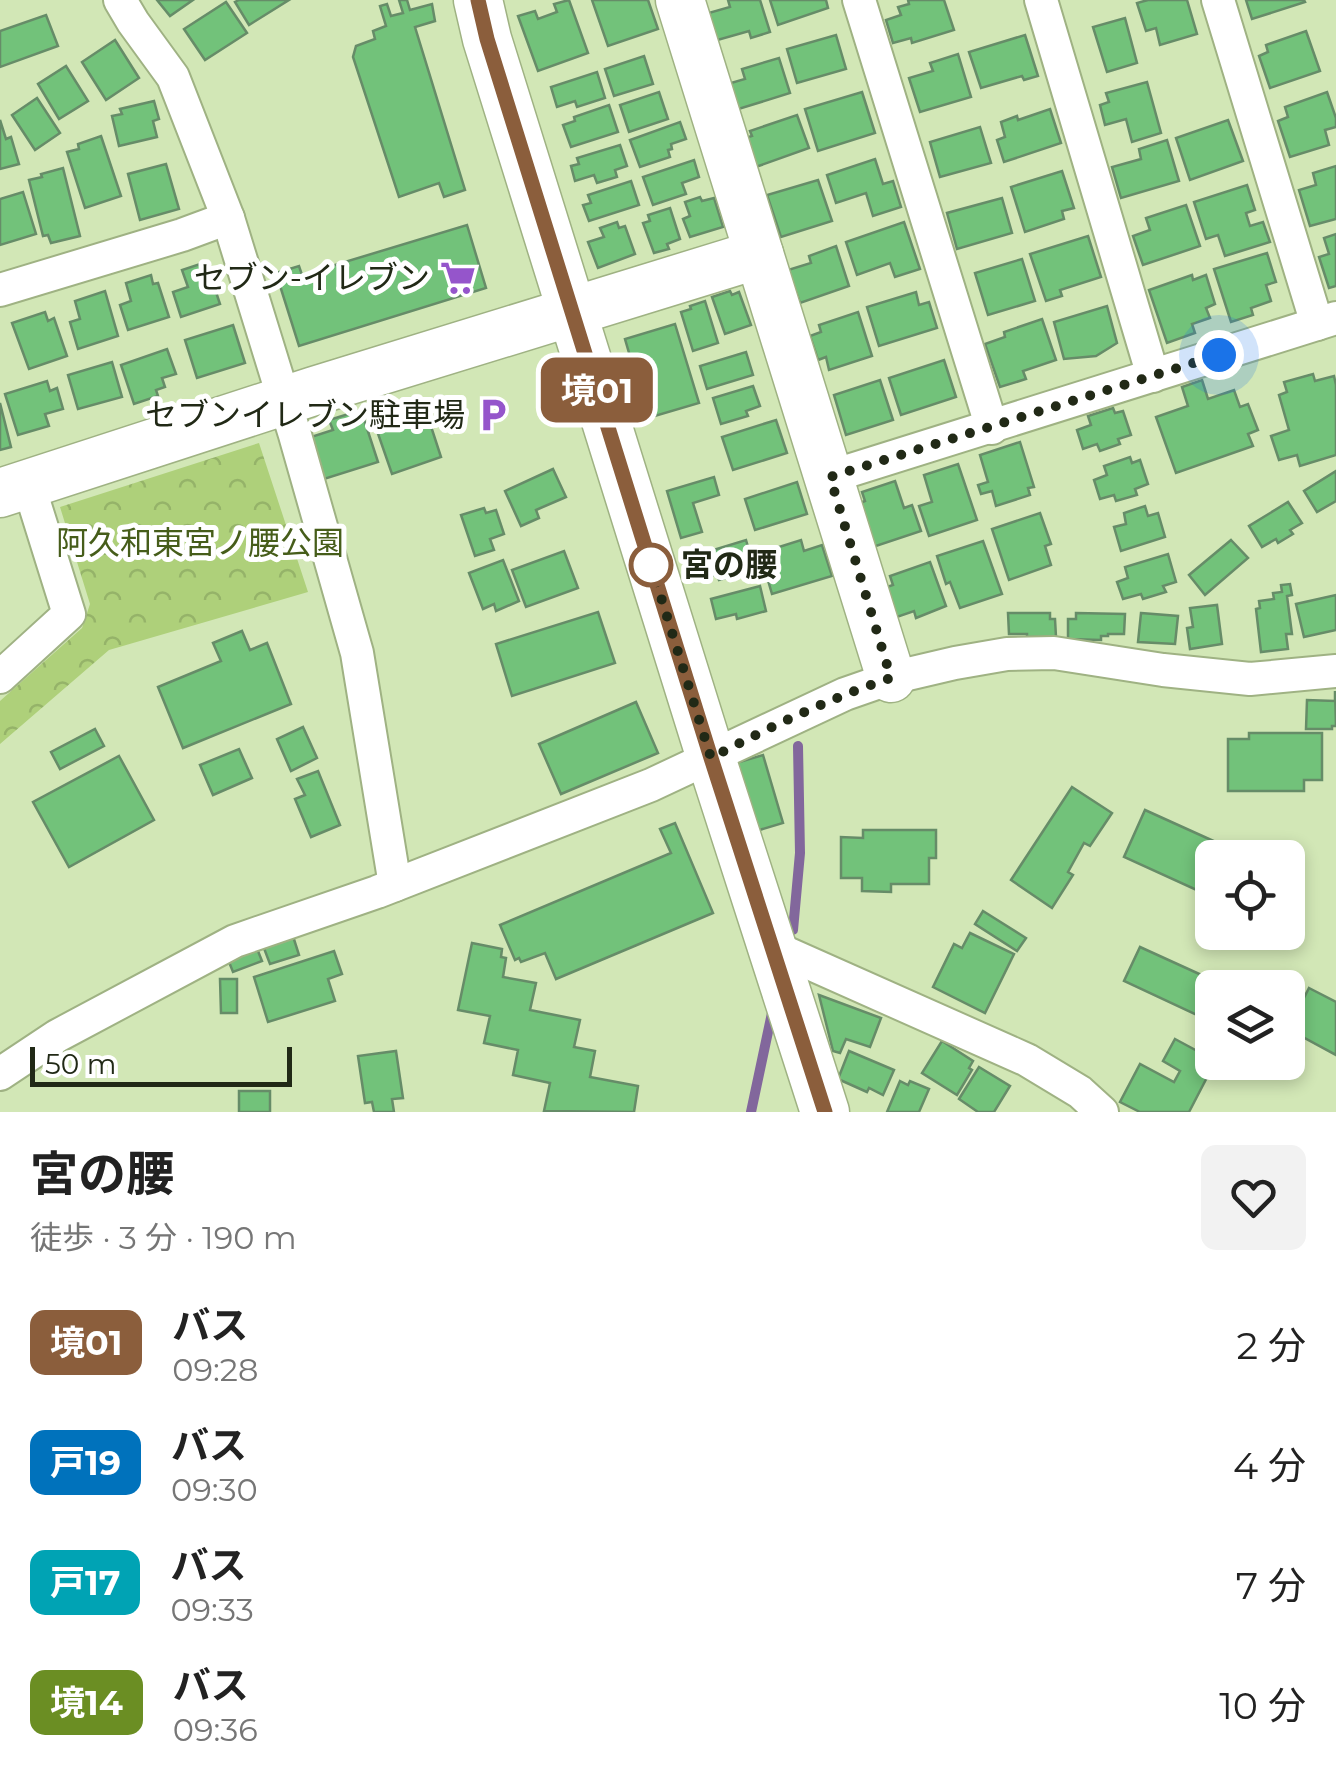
<!DOCTYPE html>
<html lang="ja">
<meta charset="utf-8">
<style>
body{margin:0;font-family:Montserrat,"Noto Sans JP",sans-serif;background:#f2f2f2;color:#222;height:100vh;display:flex;flex-direction:column;font-size:38px;white-space:nowrap}
*{box-sizing:border-box;margin:0}
p{font-size:32px;color:#767676}
.icon{flex:none;width:55px;height:55px;fill:none;stroke:currentColor;stroke-width:2;stroke-linecap:round;stroke-linejoin:round}
.map{position:relative;height:1112px;overflow:hidden}
.sheet{display:flex;flex-direction:column;background:#fff;flex:1}
.sheet>*{flex:none}
.badge{padding:0 20px;border-radius:15px;font-size:35px;line-height:65px}
.buttons{position:absolute;left:1195px;top:840px;display:grid;gap:20px}
.buttons a{display:grid;place-items:center;width:110px;height:110px;border-radius:15px;background:#fff;box-shadow:0 5px 15px #0003;font-size:50px}
.scale{position:absolute;left:30px;bottom:25px;width:262px;box-sizing:border-box;padding-left:10px;border:5px solid #212916;border-top:0;font-size:28px;line-height:35px;white-space:nowrap;color:#212916;-webkit-text-stroke:8px #fff;paint-order:stroke}
.you{position:absolute;width:50px;height:50px;margin:-25px;border:8px solid #fff;border-radius:50%;background:#1a73e8;box-shadow:0 0 0 15px #1a73e833}
.map>.badge{position:absolute;translate:-50% -50%;box-shadow:0 0 0 5px #fff}
.round{display:grid;place-items:center;flex:none;width:105px;height:105px;border-radius:15px;background:#f2f2f2}
.headline{display:flex;align-items:center;justify-content:space-between;height:170px;padding:0 30px}
h1{font-size:48px;font-weight:700;line-height:75px}
ul{padding:0;list-style:none}
li{display:flex;align-items:center;gap:30px;height:120px;padding:0 30px}
li div{flex:1}
li b{display:block;font-size:38px}
li em{font-style:normal}
li .badge{min-width:110px;font-weight:700;text-align:center}
.map>svg:first-child{display:block}
.park{fill:url(#park-crowns)}
.lines{fill:none;stroke-linecap:round;stroke-linejoin:round}
.stream{stroke:#82679c;stroke-width:10}
.building{fill:#72c27a;stroke:#668c68;stroke-width:2.5}
.street-casing{stroke:#9fb283;stroke-width:36}
.secondary-casing{stroke:#9fb283;stroke-width:51}
.street{stroke:#fff;stroke-width:32}
.secondary{stroke:#fff;stroke-width:48}
.line-casing{stroke:#fff;stroke-width:22}
.line{stroke:#8b5e3c;stroke-width:15}
.walk{stroke:#212916;stroke-width:10;stroke-dasharray:0 18}
.stop-dot{fill:#fff;stroke:#8b5e3c;stroke-width:5}
.labels{text-anchor:middle;stroke-width:10;stroke-linejoin:round;paint-order:stroke}
.poi-label{font-size:32px;fill:#212916;stroke:#fff;text-anchor:end}
.park-label{font-size:32px;fill:#465d1a;stroke:#fff}
.stop-label{font-size:32px;font-weight:bold;fill:#212916;stroke:#fff;text-anchor:start}
</style>
<div class="map">
<svg width="1336" height="1112" viewBox="0 0 1336 1112">
<defs>
<pattern id="park-crowns" width="20" height="18" patternUnits="userSpaceOnUse" patternTransform="scale(2.5)"><rect width="20" height="18" fill="#aed07a"/><path d="M2 6a3 3 0 1 1 6 0M12 15a3 3 0 1 1 6 0" fill="none" stroke="#95b369"/></pattern>
</defs>
<rect width="100%" height="100%" fill="#d2e7b6"/>
<path class="park" d="M259 443 308 592 109 650 0 744V701L82 628 90 604 60 507Z"/>
<g class="lines">
<g class="stream">
<path d="M793 930 800 853 798 746"/>
<path d="M751 1112 772 1013"/>
</g>
</g>
<g class="building">
<path d="M157 0H193L170 16Z"/>
<path d="M239 0H289L249 25 235 2Z"/>
<path d="M399 0H407L410 10 432 4 435 21 415 27 465 190 444 197 439 183 399 197 353 57 356 46 375 39 373 31 386 26 380 6 387 4 391 16 403 13Z"/>
<path d="M569 0 588 53 538 71 518 16 535 11 538 19 557 12 554 4Z"/>
<path d="M592 0H648L658 29 608 46Z"/>
<path d="M728 0H760L770 32 751 38 749 31 714 41 705 14 730 7Z"/>
<path d="M770 0H826L828 8 778 25Z"/>
<path d="M908 0H944L954 30 912 43 911 38 893 43 886 20 901 15 898 7 909 4Z"/>
<path d="M1148 0H1187L1197 34 1160 45 1156 28 1146 31 1137 3Z"/>
<path d="M1246 0H1304L1305 2 1252 19Z"/>
<path d="M226 2 247 33 205 60 184 29Z"/>
<path d="M46 15 58 46 0 67V31Z"/>
<path d="M1125 18 1137 63 1107 72 1093 27Z"/>
<path d="M1306 31 1320 71 1270 88 1259 56 1268 52 1266 45Z"/>
<path d="M836 35 846 69 797 83 787 49Z"/>
<path d="M1025 35 1038 76 1024 80 1022 76 981 88 969 52Z"/>
<path d="M115 40 139 78 106 100 82 62Z"/>
<path d="M958 54 971 97 920 112 909 78 933 71 930 63Z"/>
<path d="M644 56 653 84 614 96 605 69Z"/>
<path d="M779 58 790 93 732 111 724 85 745 79 742 69Z"/>
<path d="M66 66 88 101 59 119 38 84Z"/>
<path d="M597 72 605 98 577 107 575 101 557 107 551 87Z"/>
<path d="M1147 82 1161 133 1132 142 1126 119 1105 125 1100 105 1109 102 1106 93Z"/>
<path d="M659 92 668 119 629 132 620 105Z"/>
<path d="M862 92 875 133 818 151 805 109Z"/>
<path d="M1327 92 1336 118V127L1325 130 1329 145 1290 157 1278 121 1288 117 1285 107Z"/>
<path d="M37 98 60 133 35 150 12 115Z"/>
<path d="M154 101 159 119 153 121 157 137 119 146 112 116 122 114 120 109Z"/>
<path d="M609 105 618 132 571 147 563 125 575 121 574 117Z"/>
<path d="M1050 109 1061 143 1004 162 997 140 1005 137 1001 122 1017 116 1018 120Z"/>
<path d="M797 115 809 148 753 168 742 139 752 136 750 131Z"/>
<path d="M0 120 6 139 11 137 19 164 0 169Z"/>
<path d="M1228 120 1243 161 1190 180 1176 138Z"/>
<path d="M680 122 686 139 671 144 672 149 668 150 670 157 640 167 630 140Z"/>
<path d="M980 127 991 163 940 177 930 142Z"/>
<path d="M101 136 121 196 85 208 67 152 79 149 78 144Z"/>
<path d="M1167 140 1179 181 1121 198 1112 167 1141 159 1139 149Z"/>
<path d="M620 145 627 166 615 170 617 177 597 183 594 175 575 181 571 166 579 164 577 158Z"/>
<path d="M875 159 883 184 893 181 901 207 873 216 866 193 836 203 827 175Z"/>
<path d="M694 160 699 177 682 183 686 194 653 205 643 177Z"/>
<path d="M166 164 179 209 140 220 128 174Z"/>
<path d="M1336 166V219L1310 226 1299 190 1316 185 1313 173Z"/>
<path d="M63 168 80 236 51 243 48 235 43 236 29 180 42 177 41 174Z"/>
<path d="M1062 171 1074 208 1062 211 1064 219 1025 232 1011 187Z"/>
<path d="M818 180 832 221 781 237 767 195Z"/>
<path d="M631 181 639 205 589 221 583 205 591 203 588 195Z"/>
<path d="M1247 185 1255 210 1246 213 1250 226 1263 222 1270 242 1225 256 1218 235 1206 239 1194 202Z"/>
<path d="M23 192 36 234 0 245V199Z"/>
<path d="M700 197 702 201 714 198 723 227 690 237 683 219 690 216 685 202Z"/>
<path d="M1002 198 1012 233 957 249 947 213Z"/>
<path d="M1186 205 1200 246 1143 265 1133 236 1150 230 1146 218Z"/>
<path d="M670 208 680 239 667 244 669 249 654 253 643 223 650 221 648 215Z"/>
<path d="M617 222 619 228 625 226 635 254 598 268 588 242 604 237 600 228Z"/>
<path d="M904 222 920 269 895 277 890 263 857 275 846 242Z"/>
<path d="M467 225 486 288 299 346 276 273 299 266 302 275Z"/>
<path d="M1336 234V286L1329 288 1319 257 1329 254 1324 238Z"/>
<path d="M1088 236 1101 277 1060 290 1062 296 1046 301 1030 254Z"/>
<path d="M836 246 849 286 800 303 788 270 811 263 809 256Z"/>
<path d="M1267 253 1276 282 1266 285 1271 301 1251 308 1253 315 1231 322 1214 269Z"/>
<path d="M1022 259 1035 301 988 315 975 273Z"/>
<path d="M206 262 220 304 181 317 173 292 188 287 182 270Z"/>
<path d="M151 275 153 284 158 283 169 317 128 330 120 305 131 301 126 283Z"/>
<path d="M1192 275 1193 280 1206 275 1215 304 1206 308 1210 318 1192 324 1195 333 1167 343 1149 290Z"/>
<path d="M105 291 118 336 78 349 70 322 80 319 75 301Z"/>
<path d="M730 291 732 295 739 292 751 325 725 334 712 297Z"/>
<path d="M916 292 919 305 929 302 937 328 879 346 867 307Z"/>
<path d="M705 301 718 343 693 351 681 312 691 309 690 306Z"/>
<path d="M1107 306 1117 343 1096 356 1064 359 1054 322Z"/>
<path d="M45 312 48 321 54 318 67 356 29 369 12 323Z"/>
<path d="M858 312 872 356 829 370 826 357 818 360 810 336 821 332 819 325Z"/>
<path d="M1042 319 1056 360 1023 371 1026 379 1000 387 985 344 1005 337 1004 332Z"/>
<path d="M675 324 699 403 648 418 625 339Z"/>
<path d="M233 325 245 363 197 378 185 340Z"/>
<path d="M167 349 176 374 162 378 165 387 156 390 158 396 134 404 121 365Z"/>
<path d="M746 352 753 375 707 389 700 366Z"/>
<path d="M944 360 956 397 901 415 889 378Z"/>
<path d="M112 362 122 397 78 409 68 375Z"/>
<path d="M1313 374 1315 381 1334 376 1336 385V455L1300 466 1297 455 1279 460 1271 436 1289 430 1279 395 1287 392 1284 382Z"/>
<path d="M880 380 893 420 846 435 834 395Z"/>
<path d="M1202 380 1208 399 1234 390 1240 407 1248 404 1258 430 1248 434 1253 446 1176 473 1156 417 1188 406 1182 387Z"/>
<path d="M47 381 50 391 57 388 63 409 45 414 49 426 18 435 5 394Z"/>
<path d="M753 386 760 406 746 411 748 416 721 424 713 398Z"/>
<path d="M0 403 11 447 0 450Z"/>
<path d="M425 408 441 457 392 474 375 425Z"/>
<path d="M1113 408 1115 413 1123 411 1131 435 1118 439 1120 444 1100 451 1097 444 1083 449 1077 430 1091 425 1088 416Z"/>
<path d="M361 410 378 462 324 479 311 437 333 430 329 420Z"/>
<path d="M776 420 787 453 733 470 722 437Z"/>
<path d="M1020 442 1034 487 1028 488 1030 495 996 506 992 491 981 494 978 485 988 482 980 455Z"/>
<path d="M1130 457 1132 463 1140 460 1148 484 1135 489 1137 495 1116 501 1114 495 1100 499 1094 480 1107 475 1104 466Z"/>
<path d="M958 464 977 520 929 536 919 506 932 502 924 475Z"/>
<path d="M553 469 566 497 536 510 539 518 521 526 505 491Z"/>
<path d="M1336 471V501L1317 512 1304 491Z"/>
<path d="M714 477 719 495 693 503 702 532 681 538 667 491Z"/>
<path d="M895 481 904 508 912 505 921 531 873 547 858 504 865 501 862 492Z"/>
<path d="M797 482 807 514 755 530 745 499Z"/>
<path d="M1288 502 1302 523 1290 530 1293 534 1278 543 1276 539 1262 547 1249 526Z"/>
<path d="M1145 506 1148 516 1158 513 1165 537 1121 551 1114 527 1126 524 1124 513Z"/>
<path d="M484 508 486 513 496 510 504 534 490 539 494 550 475 556 461 515Z"/>
<path d="M1040 513 1051 544 1045 546 1051 565 1009 580 992 529Z"/>
<path d="M746 540 753 564 734 570 736 575 719 580 717 574 695 581 689 564 702 560 700 554Z"/>
<path d="M801 540 804 551 822 545 832 576 772 594 760 553Z"/>
<path d="M1231 540 1248 558 1205 595 1189 575Z"/>
<path d="M983 541 1002 594 960 608 950 582 946 584 937 556Z"/>
<path d="M564 551 578 588 526 607 512 570Z"/>
<path d="M1168 554 1176 582 1163 586 1166 592 1143 599 1141 594 1123 599 1117 582 1128 578 1125 567Z"/>
<path d="M503 560 519 601 496 611 494 604 483 609 469 573Z"/>
<path d="M930 562 946 606 916 618 914 611 894 618 884 588 893 585 890 576Z"/>
<path d="M1290 584 1292 595 1287 596 1292 634H1286L1288 649 1261 652 1256 609 1260 608 1259 601 1274 599 1273 593 1282 592 1281 585Z"/>
<path d="M760 586 766 611 737 619 736 614 716 619 711 599Z"/>
<path d="M1336 595V630L1304 637 1296 604Z"/>
<path d="M1217 605 1222 644 1190 649 1187 628 1193 627 1190 608Z"/>
<path d="M598 612 615 663 512 696 496 644Z"/>
<path d="M1008 613H1050V619H1055L1056 637H1027V634H1009Z"/>
<path d="M1076 613 1125 614 1124 634H1108V636H1101V640L1068 639V619H1076Z"/>
<path d="M1141 613 1178 616 1175 644 1138 642Z"/>
<path d="M242 631 250 650 267 643 291 704 183 748 158 687 221 661 213 643Z"/>
<path d="M1335 691 1336 726H1332V729H1306L1307 700 1335 701Z"/>
<path d="M636 702 658 753 561 794 539 744Z"/>
<path d="M303 727 317 758 291 771 277 739Z"/>
<path d="M95 729 104 746 60 769 51 752Z"/>
<path d="M1249 733H1322V780H1304V791H1228V739H1249Z"/>
<path d="M239 749 252 778 213 795 200 765Z"/>
<path d="M763 755 783 823 756 831 736 763Z"/>
<path d="M119 756 154 820 69 867 33 802Z"/>
<path d="M318 771 340 825 311 837 295 799 305 795 297 779Z"/>
<path d="M1072 787 1112 813 1090 846 1084 843 1068 872 1073 875 1052 908 1011 880Z"/>
<path d="M1145 810 1251 858H1212V897L1124 857Z"/>
<path d="M675 823 713 913 556 979 545 953 521 962 519 958 515 960 500 925 671 853 660 829Z"/>
<path d="M863 830H936V858H929V884H891V892L862 891V878H841V837L863 838Z"/>
<path d="M983 911 1026 938 1017 951 975 924Z"/>
<path d="M292 933 299 955 270 964 262 943Z"/>
<path d="M970 933 1014 954 985 1013 933 987 954 944 962 948Z"/>
<path d="M472 943 502 949 501 957 506 958 503 977 536 983 530 1010 580 1020 574 1047 595 1051 590 1077 638 1086 634 1112 544 1111 550 1083 513 1075 518 1050 484 1043 490 1016 458 1010Z"/>
<path d="M256 946 262 961 233 972 227 957Z"/>
<path d="M1140 947 1230 988H1212V1022L1124 981Z"/>
<path d="M334 951 342 974 328 979 335 1001 268 1022 254 977Z"/>
<path d="M220 979H237V1013H221Z"/>
<path d="M1309 988 1336 1002V1055L1288 1029Z"/>
<path d="M819 995 881 1018 870 1047 846 1039 840 1053 833 1051Z"/>
<path d="M1175 1039 1212 1059V1062H1215L1189 1112H1140L1120 1102 1140 1064 1174 1082 1180 1071 1163 1061Z"/>
<path d="M942 1041 973 1061 969 1068 972 1070 957 1095 922 1073Z"/>
<path d="M396 1051 403 1098 392 1099 394 1112H374L372 1102 365 1103 358 1056Z"/>
<path d="M849 1051 894 1070 883 1095 869 1088 867 1092 838 1079Z"/>
<path d="M979 1067 1010 1086 994 1112H978L959 1099Z"/>
<path d="M900 1081 908 1085 910 1081 929 1089 919 1112H887Z"/>
<rect x="239" y="1091" width="31" height="21"/>
</g>
<g class="lines">
<defs>
<g id="street">
<path d="M120 0 133 22 173 77 228 218 295 435 357 653 395 885"/>
<path d="M859 0 992 428"/>
<path d="M1041 0 1153 376"/>
<path d="M1218 0 1317 324"/>
<path d="M0 290 182 235 228 218"/>
<path d="M829 477 1336 318"/>
<path d="M0 677 69 614 28 483"/>
<path d="M773 947 1027 1060 1080 1092 1102 1112"/>
<path d="M0 1074 57 1036 235 941 377 892 651 785 845 694 891 678 955 663 1007 654 1054 653 1163 670 1250 679 1336 671"/>
</g>
<g id="secondary">
<path d="M478 0 487 39 711 758 825 1112"/>
<path d="M680 0 891 678"/>
<path d="M0 493 314 391 759 254"/>
</g>
</defs>
<use href="#street" class="street-casing"/>
<use href="#secondary" class="secondary-casing"/>
<use href="#street" class="street"/>
<use href="#secondary" class="secondary"/>
</g>
<g class="lines">
<defs>
<path id="line" d="M478 0 487 39 711 758 825 1112"/>
</defs>
<use href="#line" class="line-casing"/>
<use href="#line" class="line"/>
<path class="walk" d="M651 565 711 758C770 727 828 699 891 678L830 477 1219 355"/>
</g>
<defs>
<symbol id="supermarket-bare" viewBox="-9 -9 18 18"><path d="M-6-5.5h2.5l.6 2H6L4.5 2H-2.5L-4.4-4H-6ZM-1.5 3.2a1.3 1.3 0 1 0 .1 0ZM3 3.2a1.3 1.3 0 1 0 .1 0Z" fill="#9555cb" stroke="#fff" stroke-width="2.5" paint-order="stroke"/></symbol>
<symbol id="parking-bare" viewBox="-9 -9 18 18"><path d="M-3.5-5.5H1a3.5 3.5 0 0 1 0 7H-1V5.5H-3.5ZM-1-3.4V-.6H.8a1.4 1.4 0 0 0 0-2.8Z" fill="#9555cb" stroke="#fff" stroke-width="2.5" paint-order="stroke"/></symbol>
</defs>
<g fill-rule="evenodd">
<use href="#supermarket-bare" x="433" y="253" width="50" height="50"/>
<use href="#parking-bare" x="468" y="390" width="50" height="50"/>
</g>
<circle class="stop-dot" cx="651" cy="565" r="20"/>
<g class="labels">
<g class="poi-label">
<text x="430" y="289">セブン-イレブン</text>
<text x="465" y="426">セブンイレブン駐車場</text>
</g>
<g class="park-label">
<text x="200" y="554">阿久和東宮ノ腰公園</text>
</g>
<g class="stop-label">
<text x="681" y="576">宮の腰</text>
</g>
</g>
</svg>
<div class="buttons">
<a><svg class="icon" aria-label="locate" viewBox="0 0 24 24"><circle cx="12" cy="12" r="6"/><path d="M12 2v4M12 18v4M2 12h4M18 12h4"/></svg></a>
<a><svg class="icon" aria-label="layers" viewBox="0 0 24 24"><path d="M12 4l9 5-9 5-9-5zM3 14l9 5 9-5"/></svg></a>
</div>
<div class="scale">50 m</div>
<div class="you" style="left:1219px;top:355px"></div>
<b class="badge" style="left:597px;top:390px;background:#8b5e3c;color:#fff">境01</b>
</div>
<section class="sheet">
<div class="headline"><div><h1>宮の腰</h1><p>徒歩 · 3 分 · 190 m</p></div><a class="round"><svg class="icon" aria-label="heart" viewBox="0 0 24 24"><path d="M12 20l-8-8c-3-5 5-10 8-4 3-6 11-1 8 4z"/></svg></a></div>
<ul>
<li><span class="badge" style="background:#8b5e3c;color:#fff">境01</span><div><b>バス</b><p>09:28</p></div><em>2 分</em></li>
<li><span class="badge" style="background:#0072bc;color:#fff">戸19</span><div><b>バス</b><p>09:30</p></div><em>4 分</em></li>
<li><span class="badge" style="background:#00a3b4;color:#fff">戸17</span><div><b>バス</b><p>09:33</p></div><em>7 分</em></li>
<li><span class="badge" style="background:#6b8e23;color:#fff">境14</span><div><b>バス</b><p>09:36</p></div><em>10 分</em></li>
</ul>
</section>
